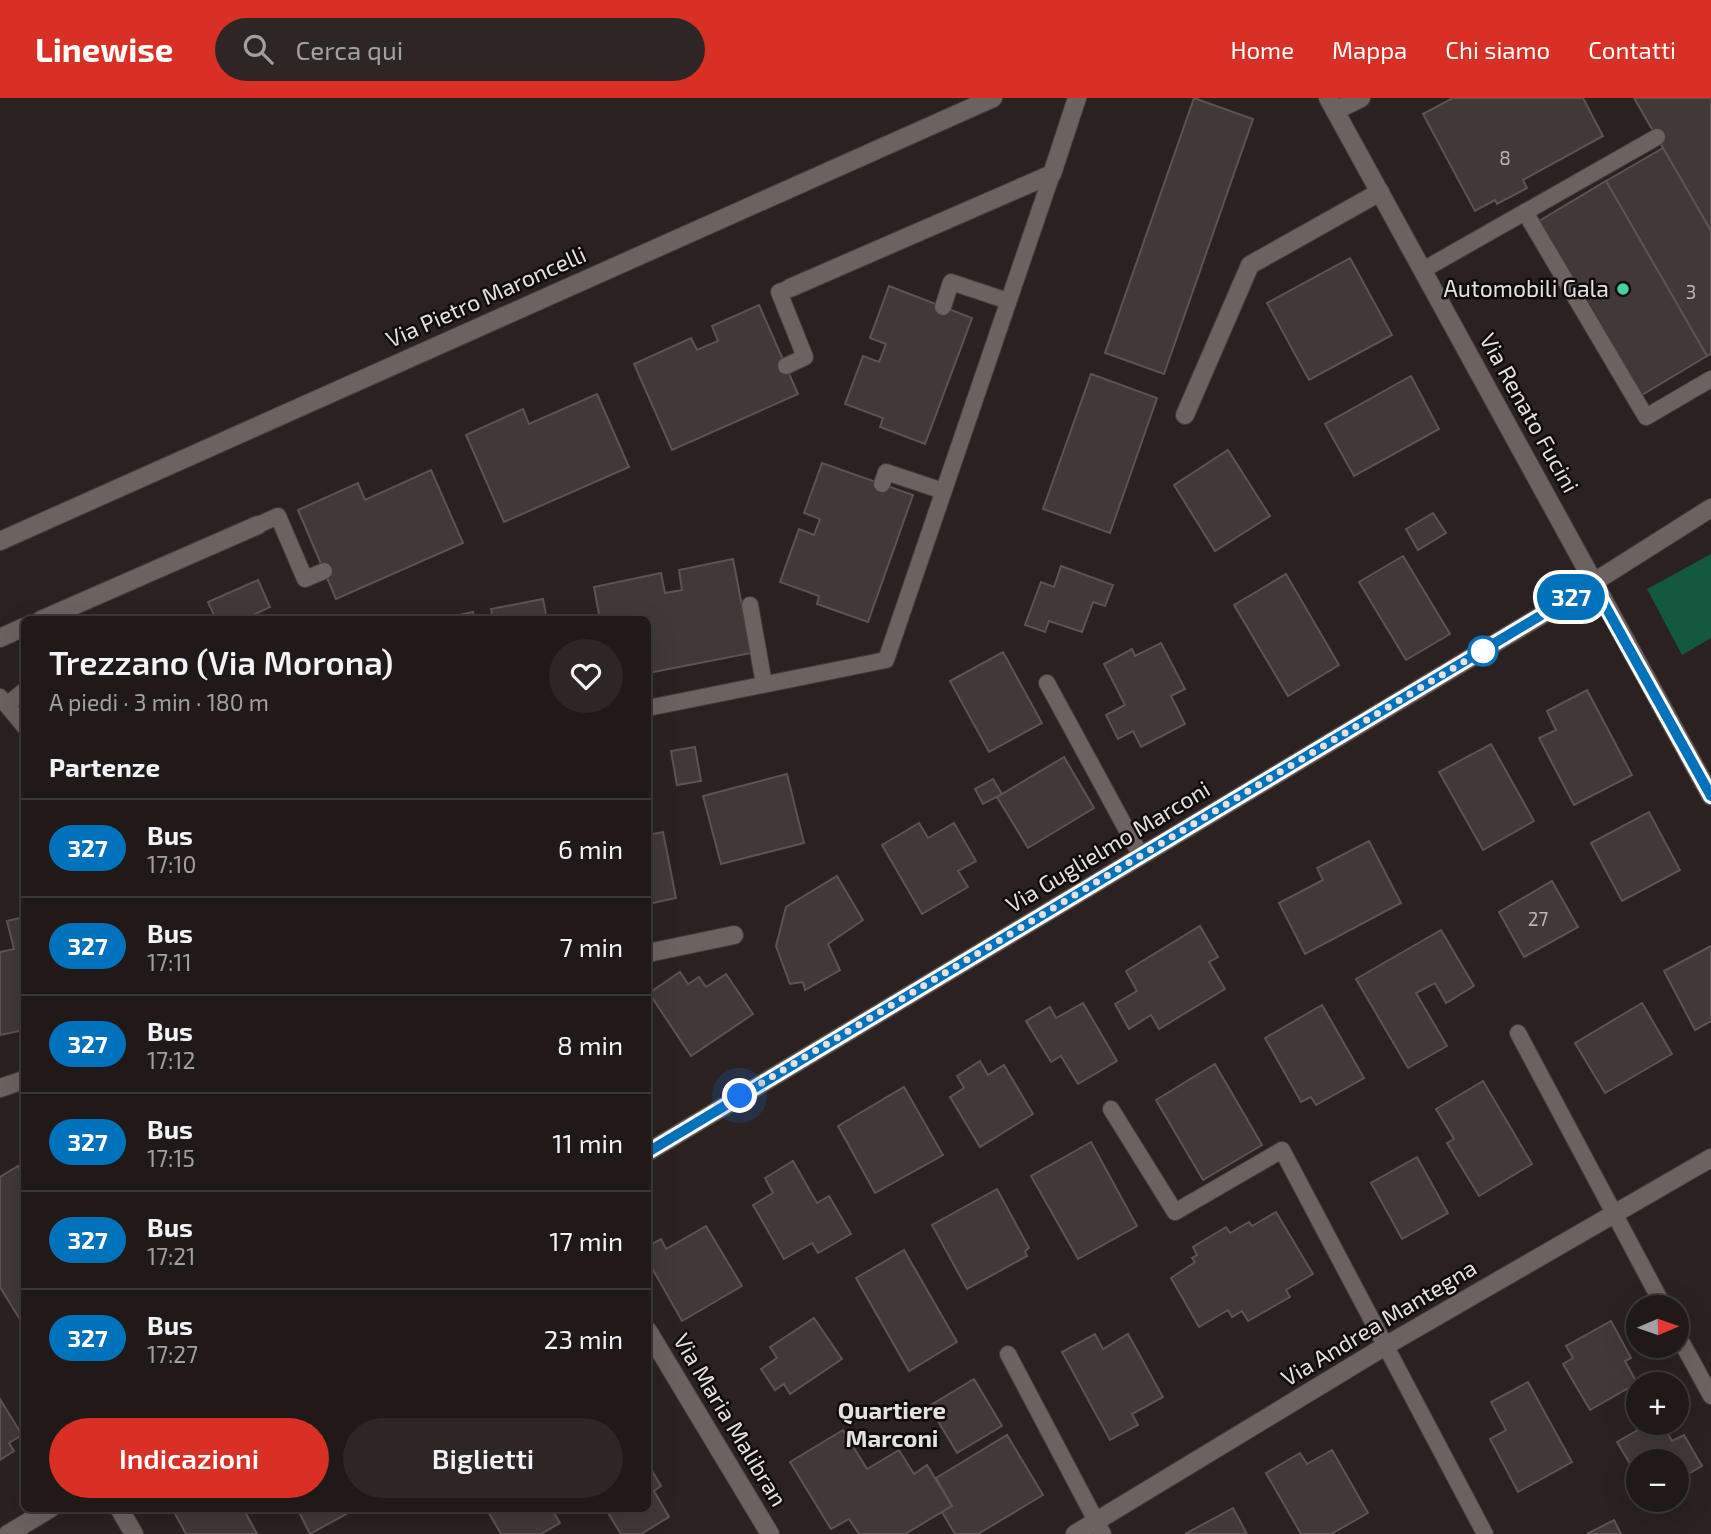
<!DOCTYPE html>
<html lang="it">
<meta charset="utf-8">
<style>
body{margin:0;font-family:"Exo 2",sans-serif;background:#2d2625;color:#f1f3f6;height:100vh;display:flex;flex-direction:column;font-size:26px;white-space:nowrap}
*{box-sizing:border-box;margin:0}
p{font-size:23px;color:#a2a0a2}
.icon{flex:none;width:38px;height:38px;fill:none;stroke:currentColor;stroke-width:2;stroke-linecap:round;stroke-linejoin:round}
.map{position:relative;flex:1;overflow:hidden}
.drawer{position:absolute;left:21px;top:518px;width:630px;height:896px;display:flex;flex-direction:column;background:#201918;border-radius:10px;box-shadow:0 7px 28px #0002,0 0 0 2px #3d3837}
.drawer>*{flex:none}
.badge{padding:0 14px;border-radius:23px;font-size:24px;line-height:46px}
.needle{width:46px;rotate:88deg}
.fabs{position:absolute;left:1626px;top:1197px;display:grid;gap:14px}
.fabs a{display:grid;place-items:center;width:63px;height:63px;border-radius:50%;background:#201918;box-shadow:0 7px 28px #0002,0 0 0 2px #3d3837;font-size:35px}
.you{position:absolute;width:35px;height:35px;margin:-18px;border:5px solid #fff;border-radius:50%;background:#1a73e8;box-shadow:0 0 0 10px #1a73e833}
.map>.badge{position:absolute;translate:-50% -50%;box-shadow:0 0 0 4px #fff}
h2{padding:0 28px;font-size:26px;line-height:63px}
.round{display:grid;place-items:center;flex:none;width:74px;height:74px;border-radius:37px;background:#2d2625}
.head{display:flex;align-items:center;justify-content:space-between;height:119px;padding:0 28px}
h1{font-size:33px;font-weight:600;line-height:52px}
.button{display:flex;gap:14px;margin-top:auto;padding:14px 28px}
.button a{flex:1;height:80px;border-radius:42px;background:#d93025;color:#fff;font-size:28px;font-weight:600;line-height:80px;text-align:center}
.button a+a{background:#2d2625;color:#f1f3f6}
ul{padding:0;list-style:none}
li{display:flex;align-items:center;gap:21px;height:98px;padding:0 28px;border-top:2px solid #3d3837}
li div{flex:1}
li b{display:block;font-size:26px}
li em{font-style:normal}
li .badge{min-width:77px;font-weight:700;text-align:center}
header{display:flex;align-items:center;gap:42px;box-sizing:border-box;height:98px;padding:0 35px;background:#d93025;color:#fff}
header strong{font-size:33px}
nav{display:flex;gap:38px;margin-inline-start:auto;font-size:24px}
.search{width:490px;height:63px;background:#2d2625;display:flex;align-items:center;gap:18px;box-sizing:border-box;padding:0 24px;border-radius:38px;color:#a2a0a2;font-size:26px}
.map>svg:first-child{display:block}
.green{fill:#125940}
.building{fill:#413837;stroke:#5d5351;stroke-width:2}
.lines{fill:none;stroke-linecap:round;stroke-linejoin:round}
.lane-casing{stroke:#453e3d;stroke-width:18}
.street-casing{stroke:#453e3d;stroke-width:20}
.lane{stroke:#6c6260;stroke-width:16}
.street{stroke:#6c6260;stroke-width:18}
.line-casing{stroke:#fff;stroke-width:16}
.line{stroke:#0072bc;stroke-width:10}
.walk{stroke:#e6e0df;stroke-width:7;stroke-dasharray:0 12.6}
.poi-dot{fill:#43d4a0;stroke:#100c0b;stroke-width:2.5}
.stop-dot{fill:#fff;stroke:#0072bc;stroke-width:3.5}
.labels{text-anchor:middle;stroke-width:5;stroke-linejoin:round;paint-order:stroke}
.number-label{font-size:19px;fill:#bdb6b5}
.poi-label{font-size:23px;fill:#e6e0df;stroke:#100c0b;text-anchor:end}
.street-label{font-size:23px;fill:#e6e0df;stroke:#100c0b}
.neighbourhood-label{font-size:24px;font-weight:bold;fill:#e6e0df;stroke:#100c0b}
</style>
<header>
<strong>Linewise</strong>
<div class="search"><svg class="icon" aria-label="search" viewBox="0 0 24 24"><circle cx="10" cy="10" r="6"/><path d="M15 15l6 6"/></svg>Cerca qui</div>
<nav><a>Home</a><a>Mappa</a><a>Chi siamo</a><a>Contatti</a></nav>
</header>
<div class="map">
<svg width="1711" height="1436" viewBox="0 0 1711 1436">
<rect width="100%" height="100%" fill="#2a2120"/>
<path class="green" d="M1711 456V540L1682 557 1647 491Z"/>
<g class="building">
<path d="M1194 0 1253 21 1164 276 1105 255Z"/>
<path d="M1453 0H1583L1603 38 1523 82 1527 90 1497 106 1495 102 1475 113 1423 16Z"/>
<path d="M1634 0H1711V133L1663 50Z"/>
<path d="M1663 50 1711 133V256L1707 258 1606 83Z"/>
<path d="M1606 83 1707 258 1640 298 1539 123Z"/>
<path d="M1350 160 1392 237 1309 282 1267 205Z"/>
<path d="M889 188 972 220 925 346 880 329 883 320 845 306 863 258 879 264 886 246 870 240Z"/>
<path d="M759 207 798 296 672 352 634 266 691 240 697 252 718 243 712 228Z"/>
<path d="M1091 276 1157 300 1110 435 1043 411Z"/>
<path d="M1411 278 1439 331 1354 378 1325 326Z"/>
<path d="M597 296 629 369 504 424 466 337 523 311 529 326Z"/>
<path d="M1228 352 1270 418 1215 453 1174 387Z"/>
<path d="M822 365 913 397 868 524 817 506 819 498 780 484 799 431 814 437 820 421 804 415Z"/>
<path d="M431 372 463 445 336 501 298 412 358 385 365 402Z"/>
<path d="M1433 415 1446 435 1418 452 1406 431Z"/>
<path d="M1403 458 1450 536 1406 562 1359 484Z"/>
<path d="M733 461 751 555 648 575V522H600L594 489 661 475 665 495 682 492 679 472Z"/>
<path d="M1061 468 1113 487 1105 508 1093 504 1082 534 1049 523 1045 534 1025 527 1041 484 1054 489Z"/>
<path d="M1286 476 1339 567 1288 598 1234 507Z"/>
<path d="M258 482 270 509 243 522H216L208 504Z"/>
<path d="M543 501 547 522H493L491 511Z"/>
<path d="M473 514 474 522H436Z"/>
<path d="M1161 545 1185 591 1171 598 1185 626 1141 649 1133 633 1118 641 1106 617 1125 607 1104 566 1132 551 1135 558Z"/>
<path d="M1003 554 1042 625 989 654 950 583Z"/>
<path d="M1587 592 1632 677 1574 707 1539 640 1556 632 1547 613Z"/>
<path d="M1491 646 1534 723 1483 752 1439 674Z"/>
<path d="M695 649 701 683 677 687 671 653Z"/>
<path d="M1064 659 1094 710 1028 750 997 699Z"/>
<path d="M787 676 804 745 721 766 703 698Z"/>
<path d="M993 681 1002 696 983 706 975 691Z"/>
<path d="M1649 714 1680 772 1622 803 1591 745Z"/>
<path d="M919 725 928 740 954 725 976 763 958 773 968 789 922 816 882 747Z"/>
<path d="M663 734 676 800 648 806V737Z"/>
<path d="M1369 743 1401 805 1305 856 1279 805 1323 782 1317 770Z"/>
<path d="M837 778 863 822 828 846 840 872 805 892 803 884 790 886 776 848 786 809Z"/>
<path d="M1552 783 1578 829 1524 859 1499 814Z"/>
<path d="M24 819V932L0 937V854L14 851 7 823Z"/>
<path d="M1200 828 1218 859 1209 864 1225 891 1159 931 1151 917 1129 931 1115 906 1137 893 1126 873Z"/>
<path d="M1441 832 1474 888 1446 905 1435 885 1416 895 1447 948 1408 970 1356 881Z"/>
<path d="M1711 848V923L1695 932 1664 873Z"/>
<path d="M680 874 688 886 699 879 706 889 726 876 753 916 691 958 649 895Z"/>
<path d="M1083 905 1117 963 1078 986 1061 958 1051 964 1026 923 1050 909 1056 920Z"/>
<path d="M1642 905 1672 956 1605 995 1575 945Z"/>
<path d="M1322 907 1364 980 1316 1007 1311 999 1301 1004 1265 940Z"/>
<path d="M980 963 988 977 1004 967 1033 1016 980 1049 950 999 964 990 957 978Z"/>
<path d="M1215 966 1262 1047 1203 1082 1156 1002Z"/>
<path d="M1483 983 1532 1066 1479 1098 1447 1045 1454 1041 1436 1011Z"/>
<path d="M904 989 943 1057 875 1095 838 1028Z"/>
<path d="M1091 1044 1137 1128 1078 1161 1031 1078Z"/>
<path d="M1417 1059 1448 1115 1402 1141 1371 1085Z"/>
<path d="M793 1063 817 1105 829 1098 851 1136 818 1155 812 1145 784 1161 753 1107 773 1095 765 1080Z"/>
<path d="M18 1068 24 1079V1217L19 1220 0 1189V1079Z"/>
<path d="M997 1091 1029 1150 1025 1153 1027 1158 967 1191 932 1127Z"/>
<path d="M1276 1114 1313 1176 1286 1192 1290 1199 1248 1223 1242 1213 1232 1219 1228 1212 1199 1229 1171 1180 1195 1164 1192 1160 1197 1157 1193 1149 1226 1129 1230 1135 1249 1124 1252 1128Z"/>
<path d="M706 1128 742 1188 682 1223 648 1163V1148L661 1141 666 1151Z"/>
<path d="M904 1152 957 1244 909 1273 856 1180Z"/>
<path d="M814 1220 842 1261 790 1296 784 1286 775 1292 761 1271 777 1260 770 1249Z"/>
<path d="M1611 1223 1631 1260 1625 1263 1637 1285 1590 1312 1563 1266 1573 1260 1566 1248Z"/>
<path d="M1095 1236 1103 1251 1128 1236 1163 1299 1132 1316 1138 1327 1110 1342 1062 1254Z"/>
<path d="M974 1281 1002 1328 957 1355 929 1308Z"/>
<path d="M1528 1284 1572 1364 1518 1394 1490 1341 1506 1332 1491 1304Z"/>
<path d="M0 1301 22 1337 9 1345 14 1353 0 1362Z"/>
<path d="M1650 1325H1662L1672 1343 1684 1337 1702 1368 1676 1383V1363H1638V1379L1617 1344Z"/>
<path d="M843 1332 867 1371 899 1352 914 1376 927 1367 952 1408 905 1436H859L849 1421 831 1431 790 1364Z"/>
<path d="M1007 1337 1043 1397 978 1436H955L942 1414 952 1408 936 1380Z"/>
<path d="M1332 1352 1368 1415 1331 1436H1301L1266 1375 1300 1355 1307 1366Z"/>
<path d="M648 1366 661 1388 654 1393 669 1419 641 1436H621L605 1410H648Z"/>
<path d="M175 1410H243L257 1436H186L173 1412Z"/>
<path d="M297 1410H357L310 1436Z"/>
<path d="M486 1410H551L560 1425 541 1436H501Z"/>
<path d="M1233 1410 1247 1436H1185Z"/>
<path d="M1614 1422 1621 1436H1587Z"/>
</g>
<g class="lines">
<defs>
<g id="lane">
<path d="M1525 114 1646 319 1711 281"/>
<path d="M1423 172 1657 39"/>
<path d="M943 209 951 184 1008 203"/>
<path d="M786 268 805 259 779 194 790 190"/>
<path d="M882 386 886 374 943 393"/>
<path d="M258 427 278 418 305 481 324 473"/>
<path d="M750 507 764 586"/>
<path d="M1047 585 1141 758"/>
<path d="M0 599 24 628"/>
<path d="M7 607 24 593"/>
<path d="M648 610 886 562 1052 76"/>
<path d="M1518 935 1664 1209"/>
<path d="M1111 1011 1175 1114 1282 1052 1485 1436"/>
<path d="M1676 1234 1711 1298"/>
<path d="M1008 1256 1103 1436"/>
</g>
<g id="street">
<path d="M1328 0 1711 698"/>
<path d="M1335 13 1361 0"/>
<path d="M790 190 1052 76 1077 0"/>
<path d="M1185 317 1250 167 1380 94"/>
<path d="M0 443 993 0"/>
<path d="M41 522 258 427"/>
<path d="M0 540 24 529"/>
<path d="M648 855 734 837"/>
<path d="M0 990 24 982"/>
<path d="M648 1054 1542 517 1711 410"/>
<path d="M648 1233 770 1436"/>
<path d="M119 1410 134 1436"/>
<path d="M8 1436 51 1410"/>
<path d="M1075 1436 1387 1247 1711 1060"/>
</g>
</defs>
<use href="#lane" class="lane-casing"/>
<use href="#street" class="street-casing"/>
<use href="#lane" class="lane"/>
<use href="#street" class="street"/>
</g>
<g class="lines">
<defs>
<path id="line" d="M648 1054 1593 486 1711 698"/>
</defs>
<use href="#line" class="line-casing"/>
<use href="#line" class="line"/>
<path class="walk" d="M740 998 1485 551 1483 553"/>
</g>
<circle class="poi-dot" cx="1623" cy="191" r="7"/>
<circle class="stop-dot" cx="1483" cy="553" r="14"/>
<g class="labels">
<g class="number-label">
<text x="1505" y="67">8</text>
<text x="1691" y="201">3</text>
<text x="1538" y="828">27</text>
</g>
<g class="poi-label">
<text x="1609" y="199">Automobili Gala</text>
</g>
<g class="street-label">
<text transform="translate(486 199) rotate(-24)" y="8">Via Pietro Maroncelli</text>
<text transform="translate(1529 315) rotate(61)" y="8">Via Renato Fucini</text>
<text transform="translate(1108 749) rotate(-31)" y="8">Via Guglielmo Marconi</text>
<text transform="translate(1379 1225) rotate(-31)" y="8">Via Andrea Mantegna</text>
<text transform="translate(730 1322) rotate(59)" y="8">Via Maria Malibran</text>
</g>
<g class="neighbourhood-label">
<text x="892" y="1321">Quartiere<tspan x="892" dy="28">Marconi</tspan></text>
</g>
</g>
</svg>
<div class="fabs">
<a><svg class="needle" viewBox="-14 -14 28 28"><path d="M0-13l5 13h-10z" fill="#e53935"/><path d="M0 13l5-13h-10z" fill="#a2a0a2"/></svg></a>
<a>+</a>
<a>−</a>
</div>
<div class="you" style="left:740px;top:998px"></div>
<b class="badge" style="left:1571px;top:499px;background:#0072bc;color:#fff">327</b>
<section class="drawer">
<div class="head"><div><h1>Trezzano (Via Morona)</h1><p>A piedi · 3 min · 180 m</p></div><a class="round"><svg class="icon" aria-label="heart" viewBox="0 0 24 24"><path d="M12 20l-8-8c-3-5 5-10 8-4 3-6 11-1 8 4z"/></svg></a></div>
<h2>Partenze</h2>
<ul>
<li><span class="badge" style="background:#0072bc;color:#fff">327</span><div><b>Bus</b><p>17:10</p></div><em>6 min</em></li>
<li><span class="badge" style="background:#0072bc;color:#fff">327</span><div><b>Bus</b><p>17:11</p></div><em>7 min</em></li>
<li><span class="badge" style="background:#0072bc;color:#fff">327</span><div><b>Bus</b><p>17:12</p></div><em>8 min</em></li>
<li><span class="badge" style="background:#0072bc;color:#fff">327</span><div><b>Bus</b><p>17:15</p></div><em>11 min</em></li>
<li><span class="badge" style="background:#0072bc;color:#fff">327</span><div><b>Bus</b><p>17:21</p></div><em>17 min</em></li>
<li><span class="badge" style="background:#0072bc;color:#fff">327</span><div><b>Bus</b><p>17:27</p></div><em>23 min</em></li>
</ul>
<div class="button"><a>Indicazioni</a><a>Biglietti</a></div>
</section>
</div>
